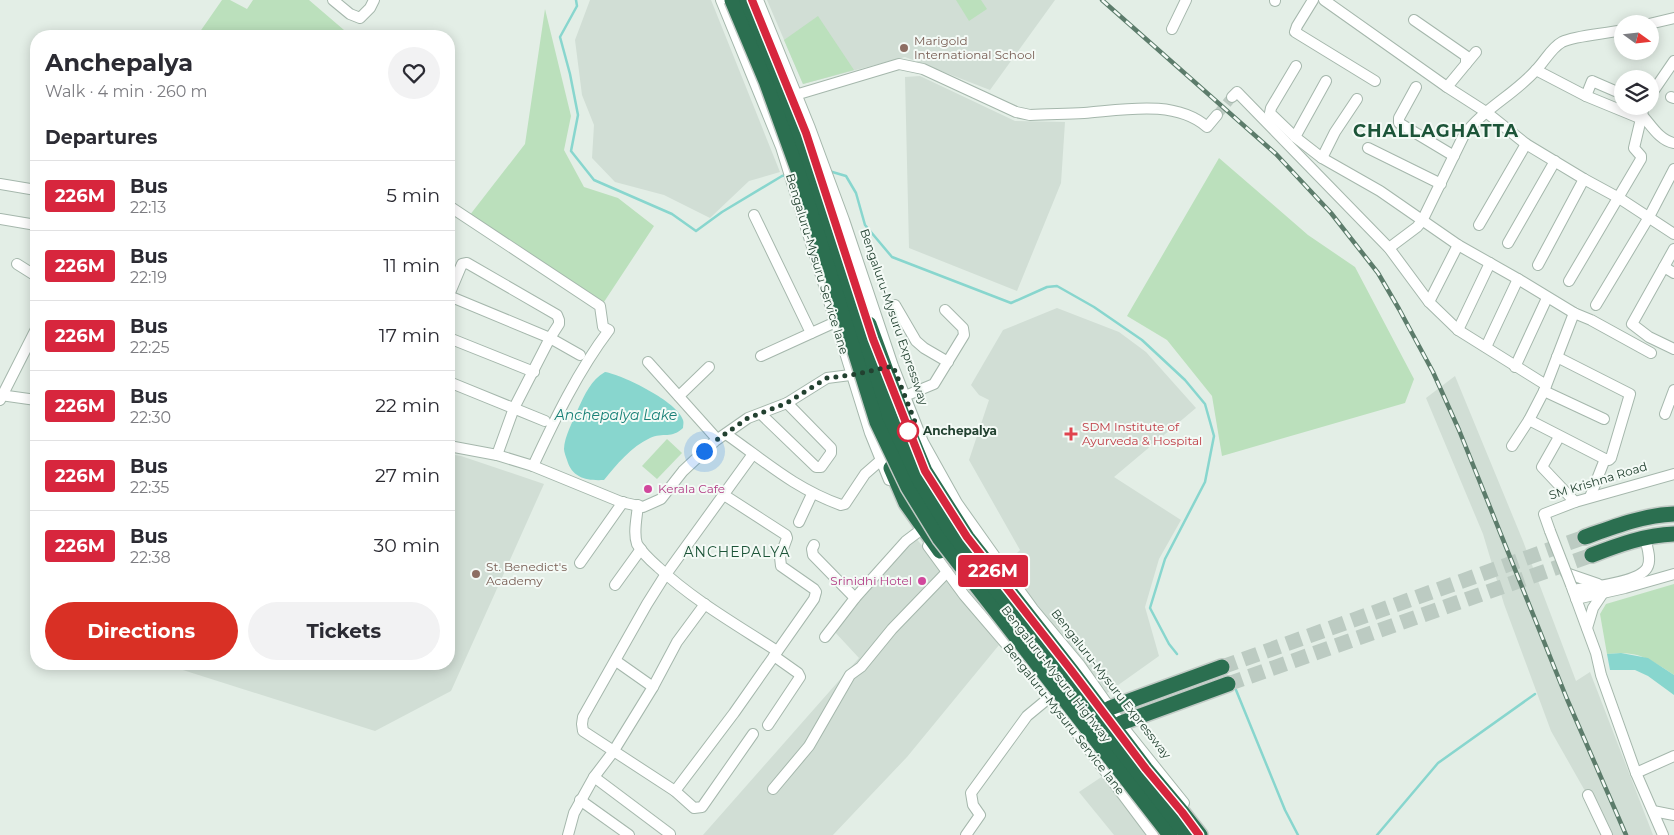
<!DOCTYPE html>
<meta charset="utf-8">
<style>
body{margin:0;font-family:Montserrat,sans-serif;background:#f2f2f3;color:#2b2b33;height:100vh;display:flex;flex-direction:column;font-size:19px;white-space:nowrap}
*{box-sizing:border-box;margin:0}
p{font-size:16px;color:#7c7c81}
.icon{flex:none;width:28px;height:28px;fill:none;stroke:currentColor;stroke-width:2;stroke-linecap:round;stroke-linejoin:round}
.map{position:relative;flex:1;overflow:hidden}
.side{position:absolute;left:30px;top:30px;width:425px;height:640px;display:flex;flex-direction:column;background:#fff;border-radius:20px;box-shadow:0 2px 12px #0003}
.side>*{flex:none}
.badge{padding:0 10px;border-radius:4px;font-size:18px;line-height:32px}
.needle{width:32px;rotate:105deg}
.tools{position:absolute;left:1614px;top:15px;display:grid;gap:10px}
.tools a{display:grid;place-items:center;width:45px;height:45px;border-radius:50%;background:#fff;box-shadow:0 2px 12px #0003;font-size:25px}
.you{position:absolute;width:25px;height:25px;margin:-12px;border:4px solid #fff;border-radius:50%;background:#1a73e8;box-shadow:0 0 0 8px #1a73e833}
.map>.badge{position:absolute;translate:-50% -50%;box-shadow:0 0 0 2px #fff}
h2{padding:0 15px;font-size:19px;line-height:45px}
.round{display:grid;place-items:center;flex:none;width:52px;height:52px;border-radius:26px;background:#f2f2f3}
.overview{display:flex;align-items:center;justify-content:space-between;height:85px;padding:0 15px}
h1{font-size:24px;font-weight:700;line-height:38px}
.primary-button{display:flex;gap:10px;margin-top:auto;padding:10px 15px}
.primary-button a{flex:1;height:58px;border-radius:30px;background:#d93025;color:#fff;font-size:20px;font-weight:700;line-height:58px;text-align:center}
.primary-button a+a{background:#f2f2f3;color:#2b2b33}
ul{padding:0;list-style:none}
li{display:flex;align-items:center;gap:15px;height:70px;padding:0 15px;border-top:1px solid #e1e1e2}
li div{flex:1}
li b{display:block;font-size:19px}
li em{font-style:normal}
li .badge{min-width:55px;font-weight:700;text-align:center}
.map>svg:first-child{display:block}
.built{fill:#d1ded5}
.green{fill:#bbe0bc}
.water{fill:#88d6ce}
.lines{fill:none;stroke-linecap:round;stroke-linejoin:round}
.stream{stroke:#88d6ce;stroke-width:2.5}
.minor-tunnel{stroke:#bccbc2;stroke-width:10;stroke-dasharray:10 5;stroke-linecap:butt}
.highway-tunnel{stroke:#bccbc2;stroke-width:15;stroke-dasharray:15 8;stroke-linecap:butt}
.minor-casing{stroke:#a5b7ac;stroke-width:12}
.highway-casing{stroke:#c1cac5;stroke-width:18}
.minor{stroke:#fff;stroke-width:10}
.highway{stroke:#2b6f50;stroke-width:15}
.rail-casing{stroke:#5c7c6b;stroke-width:4.5}
.rail{stroke:#f4faf6;stroke-width:2.5;stroke-dasharray:8;stroke-linecap:butt}
.minor-bridge-casing{stroke:#a5b7ac;stroke-width:12;stroke-linecap:butt}
.highway-bridge-casing{stroke:#c1cac5;stroke-width:18;stroke-linecap:butt}
.minor-bridge{stroke:#fff;stroke-width:10}
.highway-bridge{stroke:#2b6f50;stroke-width:15}
.line-casing{stroke:#fff;stroke-width:11}
.line{stroke:#d7263d;stroke-width:8}
.walk{stroke:#224130;stroke-width:5;stroke-dasharray:0 9}
.education-dot{fill:#8d6e63;stroke:#f4faf6;stroke-width:2}
.stop-dot{fill:#fff;stroke:#d7263d;stroke-width:2.5}
.health-dot{fill:#e0444e;stroke:#f4faf6;stroke-width:2}
.hotel-dot{fill:#d1479c;stroke:#f4faf6;stroke-width:2}
.labels{text-anchor:middle;stroke-width:4;stroke-linejoin:round;paint-order:stroke}
.education-label{font-size:12px;fill:#785e54;stroke:#f4faf6;text-anchor:start}
.street-label{font-size:12px;fill:#224130;stroke:#f4faf6}
.health-label{font-size:12px;fill:#be3a42;stroke:#f4faf6;text-anchor:start}
.stop-label{font-size:12px;font-weight:bold;fill:#224130;stroke:#f4faf6;text-anchor:start}
.hotel-label{font-size:12px;fill:#b23c85;stroke:#f4faf6;text-anchor:start}
.water-label{font-size:14px;font-style:italic;fill:#188077;stroke:#f4faf6}
.neighbourhood-label{font-size:14px;letter-spacing:1px;fill:#1c5438;stroke:#f4faf6}
.district-label{font-size:18px;font-weight:bold;letter-spacing:1px;fill:#1c5438;stroke:#f4faf6}
</style>
<div class="map">
<svg width="1674" height="835" viewBox="0 0 1674 835">
<rect width="100%" height="100%" fill="#e3eee6"/>
<g class="built">
<path d="M590 0H711L780 172 749 181 710 218 664 195 615 182 592 158 594 125 582 95 575 40Z"/>
<path d="M767 0H1055L990 90 905 57 803 84Z"/>
<path d="M920 76 1015 121 1065 122 1061 183 1017 291 909 248 905 77Z"/>
<path d="M1057 308 1119 332 1146 352 1196 408 1114 477 1181 520 1159 559 1145 607 1159 656 1107 693 1005 565 1020 550 969 460 989 400 979 395 971 385 1003 330Z"/>
<path d="M1455 376 1523 541 1576 681 1590 672 1653 835H1610L1551 731 1504 604 1483 534 1426 398Z"/>
<path d="M449 454 461 456 544 484 451 691 375 731 164 664H449Z"/>
<path d="M916 538 999 645 907 757 833 835H703L859 658 833 630Z"/>
<path d="M1103 776 1149 835H1114L1079 792Z"/>
</g>
<g class="green">
<path d="M222 0H230L247 9 253 0H309L351 36H197Z"/>
<path d="M956 0H981L987 9 969 21Z"/>
<path d="M545 9 571 116 564 150 584 187 618 198 654 226 602 305 466 220 525 144Z"/>
<path d="M818 16 854 70 803 84 784 40Z"/>
<path d="M1219 158 1308 235 1355 267 1414 379 1405 403 1222 456 1212 396 1167 340 1127 316Z"/>
<path d="M667 439 682 453 657 479 642 466Z"/>
<path d="M1674 584V675C1648 658 1639 651 1607 654L1600 614 1606 604Z"/>
</g>
<g class="water">
<path d="M605 372C623 375 678 402 683 420 684 423 683 425 683 428 672 439 663 432 650 438 631 447 617 464 604 480 587 481 572 478 567 460 566 457 564 452 564 449 564 437 574 419 578 409 585 394 591 380 605 372Z"/>
<path d="M1621 653 1648 658 1674 675V695L1648 676 1635 670H1610L1607 654Z"/>
</g>
<g class="lines">
<g class="stream">
<path d="M576 0 577 6 560 37 570 74 578 115 571 151 594 180 672 214 696 231 722 212 782 176 786 175"/>
<path d="M829 171 846 176 856 193 865 225 892 257 1011 303 1047 287 1057 286 1094 307 1142 340 1185 380 1205 404 1214 436 1205 482 1165 559 1150 608 1169 644 1177 654"/>
<path d="M1236 690 1285 810 1298 835"/>
<path d="M1377 835 1438 763 1535 694"/>
</g>
<path class="minor-tunnel" d="M1217 115 1232 97"/>
<g class="highway-tunnel">
<path d="M1222 667 1585 537"/>
<path d="M1228 684 1592 555"/>
</g>
<defs>
<g id="minor">
<path d="M333 0 350 14 360 18 370 8 374 0"/>
<path d="M721 0 781 147 870 433 889 480"/>
<path d="M758 0 810 128 844 220 893 366 923 442 957 503 996 558 1033 609 1079 664 1127 732 1184 803"/>
<path d="M1313 0 1297 26 1295 32 1375 81"/>
<path d="M1324 0 1447 87 1486 112 1526 144 1584 179 1619 198 1674 234"/>
<path d="M1275 1V0"/>
<path d="M1414 20 1466 56V64L1447 87"/>
<path d="M1649 24 1674 18"/>
<path d="M1172 29 1186 0"/>
<path d="M1466 64 1476 52"/>
<path d="M1296 66 1271 108 1270 113 1295 137 1322 158 1380 191 1458 245 1518 279 1574 313 1591 320 1651 353"/>
<path d="M1536 70 1586 96 1642 119"/>
<path d="M1416 87 1399 118V123L1454 156"/>
<path d="M792 96 899 64 923 69 1016 112 1030 115C1048 114 1066 114 1084 113 1123 110 1175 99 1207 127L1217 115"/>
<path d="M1586 96 1592 81 1622 94"/>
<path d="M1650 96 1674 61"/>
<path d="M1232 97 1237 92 1389 248 1429 302 1458 330 1546 385"/>
<path d="M1671 97 1674 98"/>
<path d="M1642 115C1651 125 1660 141 1674 143"/>
<path d="M1295 137 1326 81"/>
<path d="M1368 148 1441 184"/>
<path d="M1322 158 1335 132 1357 99"/>
<path d="M0 184 36 190"/>
<path d="M449 211 452 208 600 306 603 327 609 330C578 371 555 419 533 466"/>
<path d="M754 215 811 333"/>
<path d="M0 219 36 225"/>
<path d="M1479 225 1526 144"/>
<path d="M1508 243 1555 161"/>
<path d="M1389 248 1417 227 1422 221 1463 137C1481 110 1514 95 1536 70 1545 61 1551 48 1562 42 1577 35 1606 34 1622 30"/>
<path d="M1674 249 1632 324 1649 337 1674 349"/>
<path d="M17 264 36 276"/>
<path d="M1538 265 1584 179"/>
<path d="M1664 267 1674 273"/>
<path d="M1569 281 1641 159V156L1634 148 1644 106"/>
<path d="M449 295 462 264 467 263 557 315 559 320V324L550 338 514 408 497 455"/>
<path d="M449 296 550 338 580 355"/>
<path d="M1429 302 1458 245"/>
<path d="M895 305 916 341 924 348 948 362"/>
<path d="M1596 305 1649 217 1674 169"/>
<path d="M1574 313 1544 391 1604 419"/>
<path d="M1458 330 1490 263"/>
<path d="M449 338 534 372"/>
<path d="M1486 347 1518 279"/>
<path d="M761 356 840 320"/>
<path d="M648 362 717 439"/>
<path d="M1515 367 1547 298"/>
<path d="M449 382 545 421"/>
<path d="M0 395 36 400"/>
<path d="M679 396 709 367"/>
<path d="M905 396 934 384 964 335 963 328 945 310"/>
<path d="M0 400 36 329"/>
<path d="M761 414 816 467H821L831 453V448L787 403"/>
<path d="M1665 414 1674 390"/>
<path d="M1529 420 1605 459 1609 460 1611 458 1630 394 1557 357"/>
<path d="M726 434C766 462 794 488 841 505L845 504 865 474 881 460"/>
<path d="M1559 437 1542 467 1575 502"/>
<path d="M449 446 497 455 533 466 621 502 643 507 661 499 683 471 715 441 748 418 787 403 827 378 858 374"/>
<path d="M1512 446 1529 420 1544 391"/>
<path d="M753 454 664 577 647 604 583 717 582 724 583 731 675 791 694 808 702 807 753 734"/>
<path d="M1590 497 1605 459"/>
<path d="M638 505C637 517 633 533 637 544 642 553 650 560 658 567 693 600 737 625 777 651"/>
<path d="M799 522 812 494"/>
<path d="M1550 531 1544 514 1575 502 1674 474"/>
<path d="M814 545 812 549 813 555 855 598"/>
<path d="M928 546 964 595 1036 679 1153 835"/>
<path d="M580 563 623 502"/>
<path d="M1566 573 1598 584"/>
<path d="M615 585 641 549"/>
<path d="M1571 585 1596 653 1601 675 1636 773 1663 835"/>
<path d="M1573 590C1589 587 1638 583 1647 568 1652 560 1647 547 1645 538"/>
<path d="M1576 599 1625 588 1674 574"/>
<path d="M1587 628 1593 608 1603 593"/>
<path d="M825 637 855 598 906 541 918 532"/>
<path d="M616 661 653 687"/>
<path d="M768 725 800 677 798 673 774 656"/>
<path d="M1636 773 1674 756"/>
<path d="M594 777 670 834"/>
<path d="M773 789 809 746 850 675 861 667 892 629 947 572"/>
<path d="M675 791 734 713 814 599 816 592 814 589 781 566 780 557 787 538 786 535 724 495"/>
<path d="M1588 795 1607 835"/>
<path d="M580 800 629 835"/>
<path d="M1653 811 1674 815"/>
<path d="M568 835 574 813 594 777 613 752 653 687 677 642 705 604"/>
<path d="M966 835 980 815 973 805 971 793 1027 716 1050 697"/>
</g>
<g id="highway">
<path d="M869 324 906 425 925 471 967 537 1071 670 1146 769 1182 812 1200 835"/>
<path d="M891 468 906 503 940 551"/>
<path d="M1585 537C1613 527 1644 515 1674 514"/>
<path d="M1592 555C1618 545 1645 535 1674 534"/>
<path d="M1110 708 1222 667"/>
<path d="M1121 723 1228 684"/>
</g>
</defs>
<use href="#minor" class="minor-casing"/>
<use href="#highway" class="highway-casing"/>
<use href="#minor" class="minor"/>
<use href="#highway" class="highway"/>
<defs>
<path id="rail" d="M1102 0 1276 154 1331 213 1378 273 1399 309 1433 372 1459 430 1567 699 1626 835"/>
</defs>
<use href="#rail" class="rail-casing"/>
<use href="#rail" class="rail"/>
<defs>
<path id="minor-bridge" d="M1550 531 1571 585"/>
<g id="highway-bridge">
<path d="M732 0 766 81 801 178 877 422 908 487 940 539 1170 835"/>
<path d="M747 0 779 76 814 173 890 417 920 481 951 531 1187 835"/>
</g>
</defs>
<use href="#minor-bridge" class="minor-bridge-casing"/>
<use href="#highway-bridge" class="highway-bridge-casing"/>
<use href="#minor-bridge" class="minor-bridge"/>
<use href="#highway-bridge" class="highway-bridge"/>
</g>
<g class="lines">
<defs>
<path id="line" d="M752 0 806 133 873 339 925 471 967 537 1071 670 1146 769 1182 812 1199 835"/>
</defs>
<use href="#line" class="line-casing"/>
<use href="#line" class="line"/>
<path class="walk" d="M704 451 715 441 748 418 787 403 827 378 852 375 893 366 917 427 908 431"/>
</g>
<g class="education-dot">
<circle cx="904" cy="48" r="5"/>
<circle cx="476" cy="574" r="5"/>
</g>
<circle class="stop-dot" cx="908" cy="431" r="10"/>
<path class="health-dot" d="M1068.5 426.5h5v5h5v5h-5v5h-5v-5h-5v-5h5z"/>
<g class="hotel-dot">
<circle cx="648" cy="489" r="5"/>
<circle cx="922" cy="581" r="5"/>
</g>
<g class="labels">
<g class="education-label">
<text x="914" y="45">Marigold<tspan x="914" dy="14">International School</tspan></text>
<text x="486" y="571">St. Benedict's<tspan x="486" dy="14">Academy</tspan></text>
</g>
<g class="street-label">
<text transform="translate(817 264) rotate(73)" y="4">Bengaluru-Mysuru Service lane</text>
<text transform="translate(894 317) rotate(71)" y="4">Bengaluru-Mysuru Expressway</text>
<text transform="translate(1598 481) rotate(-17)" y="4">SM Krishna Road</text>
<text transform="translate(1056 674) rotate(52)" y="4">Bengaluru-Mysuru Highway</text>
<text transform="translate(1111 684) rotate(52)" y="4">Bengaluru-Mysuru Expressway</text>
<text transform="translate(1064 719) rotate(52)" y="4">Bengaluru-Mysuru Service lane</text>
</g>
<g class="health-label">
<text x="1082" y="431">SDM Institute of<tspan x="1082" dy="14">Ayurveda &amp; Hospital</tspan></text>
</g>
<g class="stop-label">
<text x="923" y="435">Anchepalya</text>
</g>
<g class="hotel-label">
<text x="658" y="493">Kerala Cafe</text>
<text x="912" y="585" text-anchor="end">Srinidhi Hotel</text>
</g>
<g class="water-label">
<text x="616" y="420">Anchepalya Lake</text>
</g>
<g class="neighbourhood-label">
<text x="737" y="557">ANCHEPALYA</text>
</g>
<g class="district-label">
<text x="1436" y="137">CHALLAGHATTA</text>
</g>
</g>
</svg>
<div class="tools">
<a><svg class="needle" viewBox="-14 -14 28 28"><path d="M0-13l5 13h-10z" fill="#e53935"/><path d="M0 13l5-13h-10z" fill="#7c7c81"/></svg></a>
<a><svg class="icon" aria-label="layers" viewBox="0 0 24 24"><path d="M12 4l9 5-9 5-9-5zM3 14l9 5 9-5"/></svg></a>
</div>
<div class="you" style="left:704px;top:451px"></div>
<b class="badge" style="left:993px;top:571px;background:#d7263d;color:#fff">226M</b>
<section class="side">
<div class="overview"><div><h1>Anchepalya</h1><p>Walk · 4 min · 260 m</p></div><a class="round"><svg class="icon" aria-label="heart" viewBox="0 0 24 24"><path d="M12 20l-8-8c-3-5 5-10 8-4 3-6 11-1 8 4z"/></svg></a></div>
<h2>Departures</h2>
<ul>
<li><span class="badge" style="background:#d7263d;color:#fff">226M</span><div><b>Bus</b><p>22:13</p></div><em>5 min</em></li>
<li><span class="badge" style="background:#d7263d;color:#fff">226M</span><div><b>Bus</b><p>22:19</p></div><em>11 min</em></li>
<li><span class="badge" style="background:#d7263d;color:#fff">226M</span><div><b>Bus</b><p>22:25</p></div><em>17 min</em></li>
<li><span class="badge" style="background:#d7263d;color:#fff">226M</span><div><b>Bus</b><p>22:30</p></div><em>22 min</em></li>
<li><span class="badge" style="background:#d7263d;color:#fff">226M</span><div><b>Bus</b><p>22:35</p></div><em>27 min</em></li>
<li><span class="badge" style="background:#d7263d;color:#fff">226M</span><div><b>Bus</b><p>22:38</p></div><em>30 min</em></li>
</ul>
<div class="primary-button"><a>Directions</a><a>Tickets</a></div>
</section>
</div>
